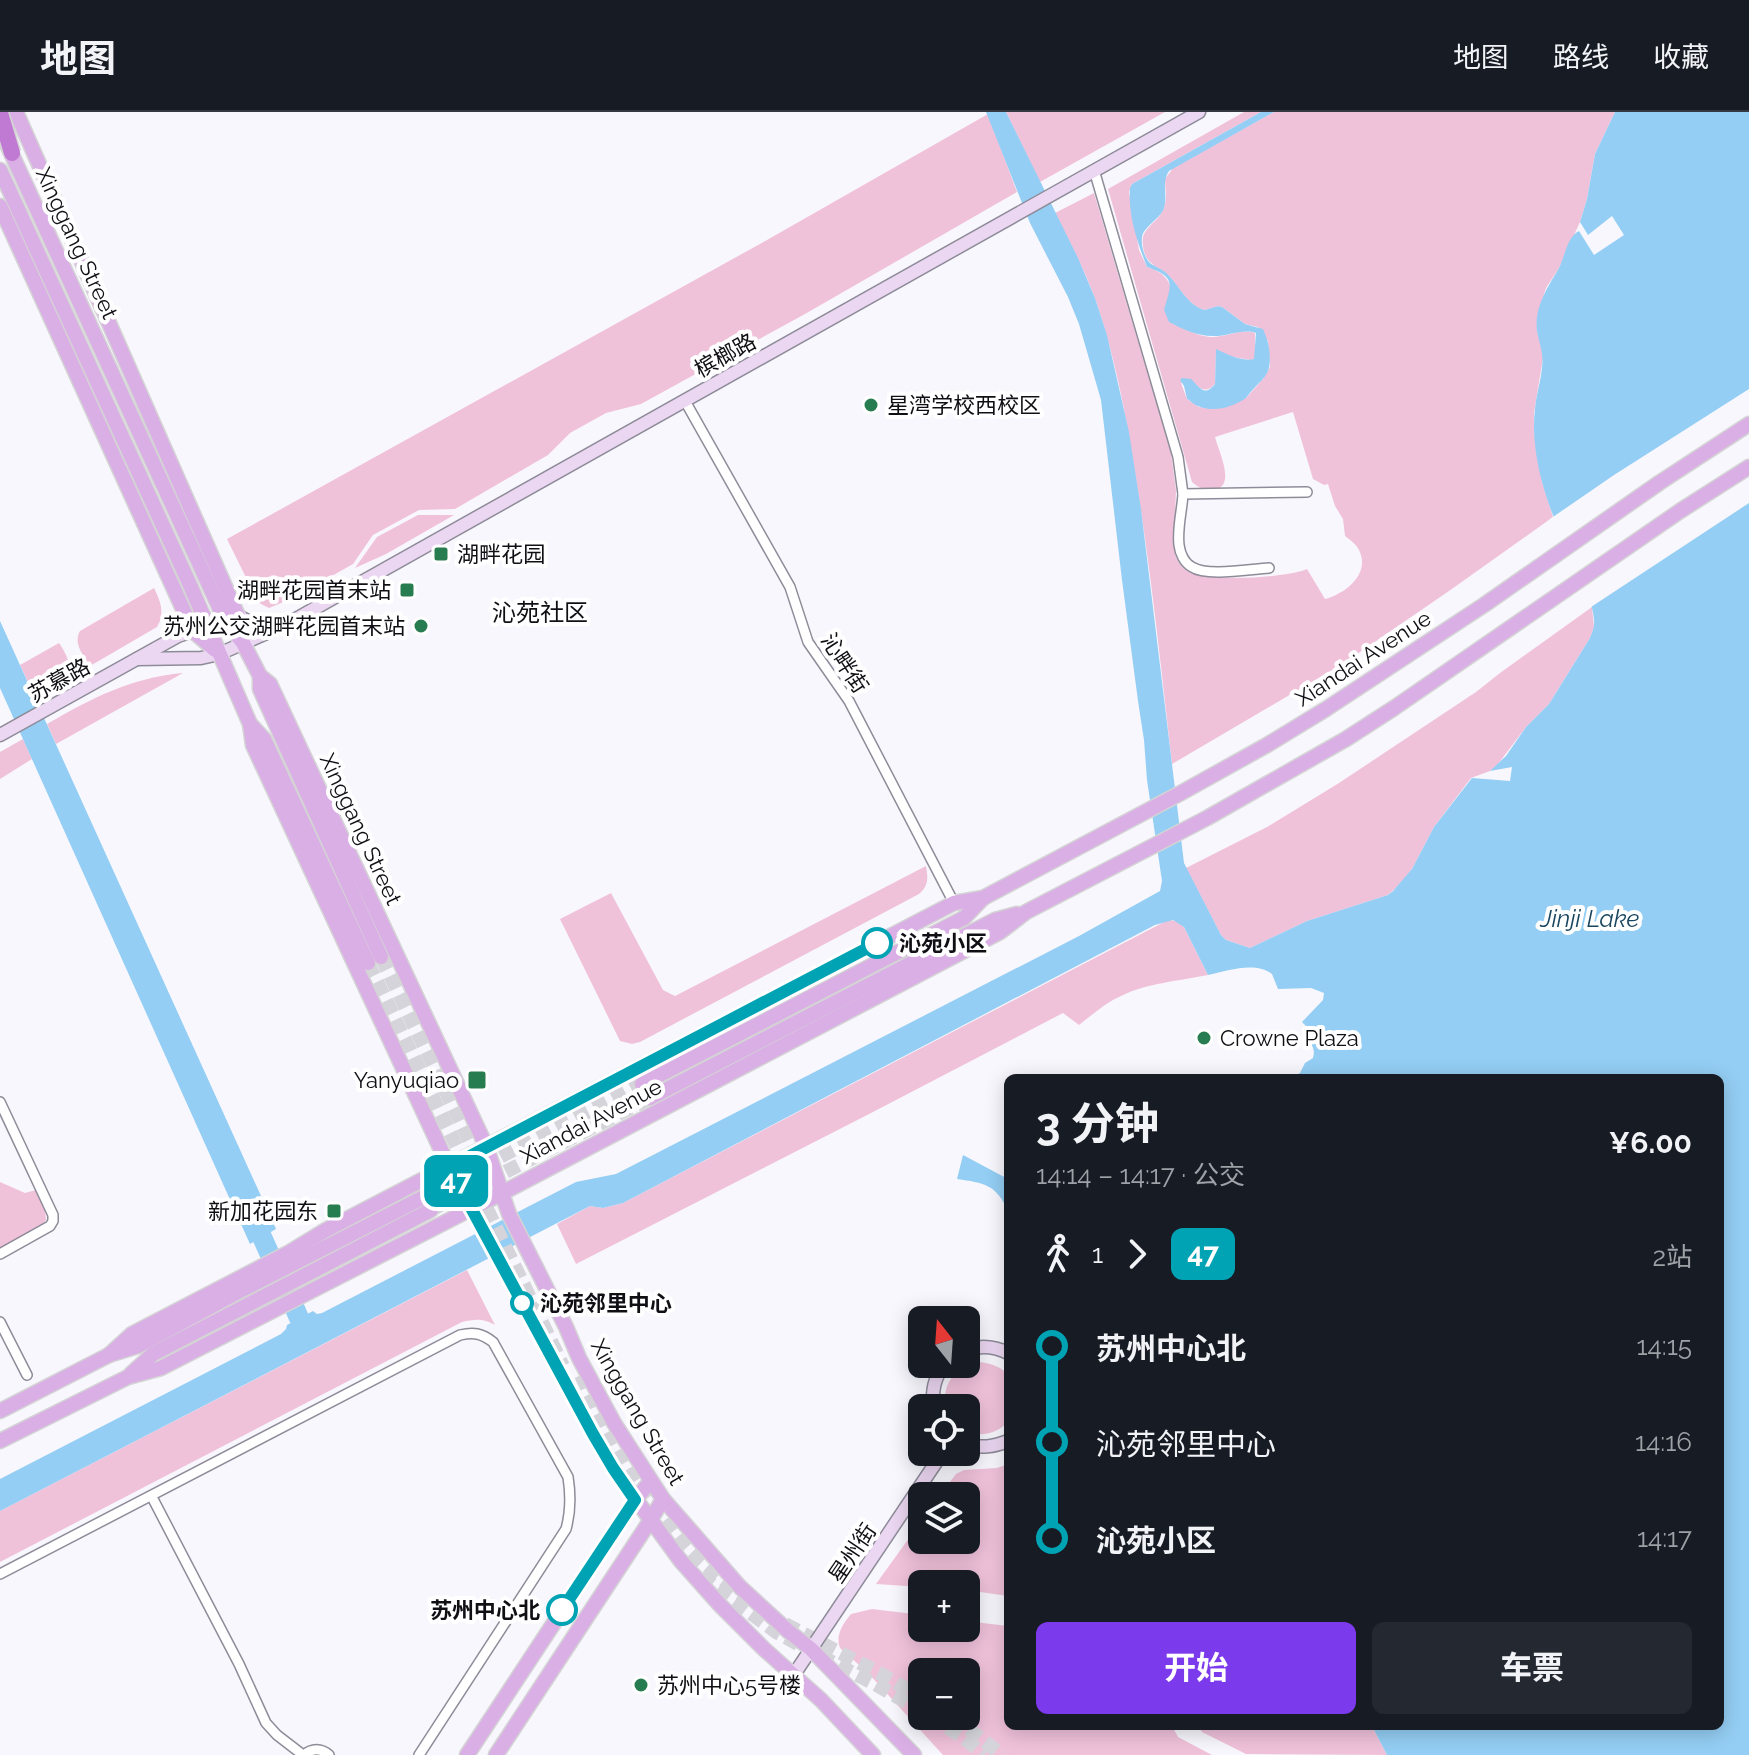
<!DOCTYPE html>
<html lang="zh">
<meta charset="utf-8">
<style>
body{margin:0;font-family:Raleway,"Noto Sans SC",sans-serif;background:#242831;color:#f1f3f6;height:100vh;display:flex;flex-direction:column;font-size:30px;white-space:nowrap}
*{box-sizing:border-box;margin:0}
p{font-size:26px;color:#9ea1a6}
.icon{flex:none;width:44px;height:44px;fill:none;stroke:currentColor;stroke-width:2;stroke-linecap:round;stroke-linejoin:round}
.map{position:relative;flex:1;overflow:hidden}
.side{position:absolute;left:1004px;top:962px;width:720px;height:656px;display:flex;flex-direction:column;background:#171b24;border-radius:12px;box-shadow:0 4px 20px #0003}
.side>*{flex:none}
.badge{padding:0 16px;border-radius:12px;font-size:28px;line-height:52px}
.needle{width:52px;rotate:343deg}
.tools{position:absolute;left:908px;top:1194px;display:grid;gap:16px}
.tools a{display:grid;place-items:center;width:72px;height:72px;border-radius:12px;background:#171b24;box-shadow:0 4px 20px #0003;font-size:40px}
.map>.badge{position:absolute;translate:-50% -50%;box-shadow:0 0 0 4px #fff}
.legs{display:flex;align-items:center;gap:12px;height:88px;padding:0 32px;font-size:26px}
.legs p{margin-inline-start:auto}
.overview{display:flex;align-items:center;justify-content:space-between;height:136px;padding:0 32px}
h1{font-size:44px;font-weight:700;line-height:60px}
.action{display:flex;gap:16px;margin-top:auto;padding:16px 32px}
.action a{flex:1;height:92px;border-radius:12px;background:#7c3aed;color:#fff;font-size:32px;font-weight:700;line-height:92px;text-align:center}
.action a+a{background:#242831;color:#f1f3f6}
ul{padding:0 32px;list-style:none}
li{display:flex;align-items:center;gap:28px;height:96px;font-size:30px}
li i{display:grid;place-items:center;width:12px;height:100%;margin:0 10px;background:currentColor}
li i::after{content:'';width:20px;height:20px;margin:-10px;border:6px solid;border-radius:50%;background:#171b24}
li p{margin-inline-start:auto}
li:first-child i{background:linear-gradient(#0000 50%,currentColor 0)}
li:last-child i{background:linear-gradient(currentColor 50%,#0000 0)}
header{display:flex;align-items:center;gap:48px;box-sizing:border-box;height:112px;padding:0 40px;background:#171b24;border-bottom:2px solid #363941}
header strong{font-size:38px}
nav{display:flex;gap:44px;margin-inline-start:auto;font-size:28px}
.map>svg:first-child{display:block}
.green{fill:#f0c2da;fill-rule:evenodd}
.water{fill:#94cef4}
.pier{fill:#f8f7fd}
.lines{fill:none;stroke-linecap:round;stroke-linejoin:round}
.river{stroke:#94cef4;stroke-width:20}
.primary-tunnel{stroke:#d5d4da;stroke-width:14;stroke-dasharray:14 7;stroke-linecap:butt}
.street-casing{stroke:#8e8c99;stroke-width:12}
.secondary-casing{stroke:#8e8c99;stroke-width:15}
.primary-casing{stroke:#d4d4d5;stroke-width:17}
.street{stroke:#fff;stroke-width:9}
.secondary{stroke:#ecd7f2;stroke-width:12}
.primary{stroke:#daafe5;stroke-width:14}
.highway-bridge-casing{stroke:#d4d4d5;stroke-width:19;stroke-linecap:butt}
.highway-bridge{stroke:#c17ad3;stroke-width:16}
.line-1-casing{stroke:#fff;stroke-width:18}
.line-1{stroke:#00a3b4;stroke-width:12}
.poi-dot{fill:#287d50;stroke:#fff;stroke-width:3}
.stop-1-dot{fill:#fff;stroke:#00a3b4;stroke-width:4}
.labels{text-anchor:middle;stroke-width:8;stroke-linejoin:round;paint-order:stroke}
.street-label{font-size:22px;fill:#100f14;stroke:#fff}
.poi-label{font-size:22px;fill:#100f14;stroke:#fff;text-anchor:start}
.stop-label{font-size:22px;font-weight:bold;fill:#100f14;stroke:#fff;text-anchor:start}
.neighbourhood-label{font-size:24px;fill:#100f14;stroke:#fff}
.water-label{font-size:24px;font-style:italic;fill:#18455f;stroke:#fff}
</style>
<header>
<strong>地图</strong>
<nav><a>地图</a><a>路线</a><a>收藏</a></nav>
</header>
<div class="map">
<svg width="1749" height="1643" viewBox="0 0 1749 1643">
<rect width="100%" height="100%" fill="#f8f7fd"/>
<g class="green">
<path d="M1006 0H1165L1040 70Z"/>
<path d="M1244 0H1261L1132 72 1129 80 1139 138 1147 155C1178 164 1171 185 1173 212 1185 217 1198 224 1210 225 1225 226 1242 216 1255 221V247L1250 248 1216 242 1215 272C1207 281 1200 278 1194 270L1181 271 1187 287 1199 295 1208 296 1246 286 1263 267 1270 255 1268 229 1258 215 1245 212 1222 195 1218 194 1205 198C1188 194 1181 177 1170 165 1164 158 1156 156 1150 150 1146 146 1143 139 1143 133 1140 116 1157 112 1163 98 1168 88 1165 77 1165 67L1173 56 1274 0H1615L1595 42 1587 87 1580 110 1559 156 1546 176 1537 206V219L1542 234 1543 246 1534 301V320L1542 370 1553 405 1449 479 1344 551 1172 652C1161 555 1151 458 1135 361 1126 303 1115 245 1096 189 1085 159 1070 130 1055 101L1094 81 1171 341 1176 378 1174 435C1175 445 1179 455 1189 460 1209 470 1286 466 1307 457L1325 487C1345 482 1371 462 1359 438 1356 432 1350 428 1345 424L1343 407 1335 394 1328 372 1324 373 1313 367 1293 300 1215 325C1219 341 1239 379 1209 378 1201 377 1198 375 1192 370L1108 77Z"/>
<path d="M988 2 1017 80 805 202 641 292 606 301 570 321 548 343 455 397 419 398 373 423 353 452 293 486 269 496 261 492 256 486 227 427 767 128Z"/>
<path d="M418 403H454L386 442 355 456 377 425Z"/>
<path d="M154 476C161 490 165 502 157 515L90 554C83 543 73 531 80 519Z"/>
<path d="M1592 495 1594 515 1590 526 1549 592 1526 615 1498 652 1490 659 1471 666 1434 715 1412 757 1401 771 1388 783 1307 809 1250 836 1226 828 1221 823 1186 756 1267 715 1339 671 1476 580 1500 561Z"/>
<path d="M59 531C65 539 73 556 70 566L35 585 20 553Z"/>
<path d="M183 561 56 632 47 612C92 586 130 566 183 561Z"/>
<path d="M23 627 32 647 0 667V640Z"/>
<path d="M926 754C928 765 929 774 919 782L640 930 632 932 620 929 560 807 611 781 663 878 675 884Z"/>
<path d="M1168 808 1177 809 1184 815 1208 863C1179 869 1147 871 1121 884 1105 891 1092 903 1079 913L1063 901 873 1000 576 1152 557 1112 590 1094 603 1096 623 1091Z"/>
<path d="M0 1070 25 1081 36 1078 45 1095 46 1108 42 1113 0 1136Z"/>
<path d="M467 1158 495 1213C483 1206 475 1207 462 1210L0 1450V1399Z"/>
<path d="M980 1250C992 1252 999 1254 1008 1262V1310C996 1322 982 1325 966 1320V1296H946C941 1271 956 1254 980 1250Z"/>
<path d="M1008 1352V1484L966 1478V1472H922V1475L876 1472 922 1408V1428H966V1384H939L956 1362 964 1358 997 1356Z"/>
<path d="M872 1497 922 1503V1516H966V1509L1008 1514V1614H1172L1178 1625 1212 1643H943L869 1562 840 1536C835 1523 843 1512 851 1502ZM922 1560H966V1604H922Z"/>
<path d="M1198 1614H1372L1387 1643 1246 1642 1202 1620Z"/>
</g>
<g class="water">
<path d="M986 0H1006L1078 146 1095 186 1107 223 1129 320 1141 397 1184 751 1221 823 1226 828 1250 836 1307 809 1388 783 1393 779 1412 757 1434 715 1472 666 1510 669 1512 655 1490 659 1506 644 1526 615 1549 592 1590 526C1592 520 1595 515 1594 508 1593 490 1583 473 1576 457 1563 428 1550 400 1542 370 1536 347 1532 321 1535 297 1536 283 1541 269 1542 255 1544 241 1539 231 1537 219 1534 195 1548 175 1559 156 1565 144 1567 125 1579 119L1594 143 1624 123 1612 104 1588 123 1580 110 1587 87 1595 42 1615 0H1749V1643H1387L1372 1614H1720V966H1290L1300 961 1305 951 1313 946C1316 934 1310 934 1308 924 1307 921 1308 918 1307 915L1302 910 1323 888 1324 881 1311 876 1278 877 1272 862C1255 849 1227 859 1208 863L1184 815 1173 808 1155 813 623 1091 603 1096 590 1094 0 1399V1367L281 1222 286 1217 287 1213 313 1199 317 1202 322 1201 576 1070 616 1062 1079 824 1160 779 1162 769 1147 668 1144 628 1138 589 1122 468 1101 288 1079 212 1068 185 1030 111Z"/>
<path d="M1261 0H1274L1169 59C1161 71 1168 83 1164 96 1160 108 1143 114 1142 126 1141 133 1144 144 1149 150 1153 154 1160 156 1165 160 1179 172 1186 193 1205 198L1218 194 1222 195 1245 212 1263 217C1266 224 1268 229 1269 236 1273 267 1262 264 1246 286 1233 295 1214 301 1198 294 1194 293 1191 289 1187 287L1184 274 1180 268 1182 266 1191 267C1199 274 1204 286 1215 272L1216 237C1227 242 1242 250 1254 247L1256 221C1243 216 1226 225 1212 224 1198 224 1182 217 1169 210L1164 198C1171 173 1177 165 1147 155 1137 129 1128 104 1130 76L1132 72Z"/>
<path d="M0 509 276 1117 250 1132 0 576Z"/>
<path d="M963 1043 1008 1067V1099C996 1072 984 1071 957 1067Z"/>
</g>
<path class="pier" d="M1749 277V391L1588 497 1550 407 1614 363Z"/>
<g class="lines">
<g class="river">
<path d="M262 1125 275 1154"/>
<path d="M289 1183 299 1206"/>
</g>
<g class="primary-tunnel">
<path d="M381 845 500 1092"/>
<path d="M368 851 563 1254"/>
<path d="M482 1054 642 972"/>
<path d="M424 1085 464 1064"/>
<path d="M431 1098 650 986"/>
<path d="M581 1263C610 1324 643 1387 689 1437 705 1454 723 1468 742 1482"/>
<path d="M701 1464 776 1520 798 1532"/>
<path d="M785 1512 881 1562 922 1586"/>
<path d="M820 1544 875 1572 922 1599"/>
<path d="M930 1604 964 1626 984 1643"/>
<path d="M952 1604 1002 1643"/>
</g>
<defs>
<g id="street">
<path d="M1094 58 1178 345 1183 382 1307 380"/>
<path d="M685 289 790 475 808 530 849 589 954 791"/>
<path d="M1183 382C1182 399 1177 416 1179 433 1180 441 1184 451 1192 455 1207 465 1250 457 1269 456"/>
<path d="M0 990 53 1103V1109L50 1114 0 1142"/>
<path d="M0 1210 27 1263"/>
<path d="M152 1385 239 1552 266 1611 277 1623 303 1643"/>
<path d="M0 1462 460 1223C474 1220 481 1221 493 1230L568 1365C571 1384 571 1399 566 1417L419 1643"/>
<path d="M304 1643C312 1636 321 1636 329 1643"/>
</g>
<g id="secondary">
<path d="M137 547 201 546 219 542 287 512 1199 0"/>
<path d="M0 623 178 524 238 504 269 520"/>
<path d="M966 1238C981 1233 994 1234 1008 1241"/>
<path d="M933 1296C932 1279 934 1265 945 1252"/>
<path d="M966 1333C982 1336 993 1335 1008 1329"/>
<path d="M793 1564 943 1340"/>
</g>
<g id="primary">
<path d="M16 0 238 504 242 526"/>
<path d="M7 32 225 508 243 531 260 564 270 572 486 1034 509 1102 566 1215 579 1246 614 1311 663 1387 740 1475 788 1519 811 1537 914 1643"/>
<path d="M0 58 190 473 250 612 253 633 449 1055 593 1322 613 1356 680 1448 720 1493 764 1537 821 1588 873 1643"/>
<path d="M0 94 193 519 215 538"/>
<path d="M260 564V577L381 845"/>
<path d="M251 613 264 627 368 851"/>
<path d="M642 972 964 806 983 786"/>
<path d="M650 986 995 808 1017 802"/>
<path d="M109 1243 132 1222 290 1140 326 1118 954 791 983 786 1179 682 1267 633 1326 597 1484 493 1659 371 1749 312"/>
<path d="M131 1262 153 1242 431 1098"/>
<path d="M0 1299 109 1243 138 1234 236 1181 424 1085"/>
<path d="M0 1329 128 1265 161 1256 502 1081 1000 820 1026 800 1207 706 1346 627 1394 596 1680 399 1749 355"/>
<path d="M467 1643 635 1388 650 1370"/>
<path d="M496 1643 650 1409 663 1387"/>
</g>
</defs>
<use href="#street" class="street-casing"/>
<use href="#secondary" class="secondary-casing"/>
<use href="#primary" class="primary-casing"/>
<use href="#street" class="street"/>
<use href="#secondary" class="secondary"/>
<use href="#primary" class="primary"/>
<defs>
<path id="highway-bridge" d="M0 1 12 41"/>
</defs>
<use href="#highway-bridge" class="highway-bridge-casing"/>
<use href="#highway-bridge" class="highway-bridge"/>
</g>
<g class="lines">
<defs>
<path id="line-1" d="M562 1498 635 1388 613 1356 593 1322 449 1055 877 831"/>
</defs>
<use href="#line-1" class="line-1-casing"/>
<use href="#line-1" class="line-1"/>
</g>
<g class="poi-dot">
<circle cx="871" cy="293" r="8"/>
<rect x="433" y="434" width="16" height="16" rx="4"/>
<rect x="399" y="470" width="16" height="16" rx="4"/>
<circle cx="421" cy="514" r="8"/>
<circle cx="1204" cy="926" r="8"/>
<rect x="467" y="958" width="20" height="20" rx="4"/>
<rect x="326" y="1091" width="16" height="16" rx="4"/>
<circle cx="641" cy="1573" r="8"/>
</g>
<g class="stop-1-dot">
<circle cx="877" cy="831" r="14"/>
<circle cx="522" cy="1191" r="10"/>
<circle cx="562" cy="1498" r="14"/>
</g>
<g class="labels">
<g class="street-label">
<text transform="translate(77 131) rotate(65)" y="8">Xinggang Street</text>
<text transform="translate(725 243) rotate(-29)" y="8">槟榔路</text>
<text transform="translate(1363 546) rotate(-33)" y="8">Xiandai Avenue</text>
<text transform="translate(845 551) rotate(57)" y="8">沁畔街</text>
<text transform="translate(59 568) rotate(-29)" y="8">苏慕路</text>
<text transform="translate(361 717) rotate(65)" y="8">Xinggang Street</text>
<text transform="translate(591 1009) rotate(-28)" y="8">Xiandai Avenue</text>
<text transform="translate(638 1300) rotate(60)" y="8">Xinggang Street</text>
<text transform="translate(852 1441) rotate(-56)" y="8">星州街</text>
</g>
<g class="poi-label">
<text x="887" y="301">星湾学校西校区</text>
<text x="457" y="450">湖畔花园</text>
<text x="391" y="486" text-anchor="end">湖畔花园首末站</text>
<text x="405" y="522" text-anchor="end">苏州公交湖畔花园首末站</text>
<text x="1220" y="934">Crowne Plaza</text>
<text x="459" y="976" text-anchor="end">Yanyuqiao</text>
<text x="318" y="1107" text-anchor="end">新加花园东</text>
<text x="657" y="1581">苏州中心5号楼</text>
</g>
<g class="stop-label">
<text x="899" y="839">沁苑小区</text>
<text x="540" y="1199">沁苑邻里中心</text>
<text x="540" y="1506" text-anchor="end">苏州中心北</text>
</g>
<g class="neighbourhood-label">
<text x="540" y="509">沁苑社区</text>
</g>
<g class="water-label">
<text x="1590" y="815">Jinji Lake</text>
</g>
</g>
</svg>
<div class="tools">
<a><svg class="needle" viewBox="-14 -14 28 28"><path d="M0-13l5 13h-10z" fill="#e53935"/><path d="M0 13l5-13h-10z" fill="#9ea1a6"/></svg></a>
<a><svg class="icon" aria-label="locate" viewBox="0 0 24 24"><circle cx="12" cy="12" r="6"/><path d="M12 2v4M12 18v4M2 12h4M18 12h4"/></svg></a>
<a><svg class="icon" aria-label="layers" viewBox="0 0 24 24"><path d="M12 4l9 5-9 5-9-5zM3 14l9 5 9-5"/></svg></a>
<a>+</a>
<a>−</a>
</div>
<b class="badge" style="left:456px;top:1069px;background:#00a3b4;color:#fff">47</b>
<section class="side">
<div class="overview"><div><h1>3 分钟</h1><p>14:14 – 14:17 · 公交</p></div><b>¥6.00</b></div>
<div class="legs"><svg class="icon" aria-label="walk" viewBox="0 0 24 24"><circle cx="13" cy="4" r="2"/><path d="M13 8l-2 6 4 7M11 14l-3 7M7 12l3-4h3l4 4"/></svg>1<svg class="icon" aria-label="forward" viewBox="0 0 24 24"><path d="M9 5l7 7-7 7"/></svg><b class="badge" style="background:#00a3b4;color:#fff">47</b><p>2站</p></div>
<ul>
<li><i style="color:#00a3b4"></i><b>苏州中心北</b><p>14:15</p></li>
<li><i style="color:#00a3b4"></i><span>沁苑邻里中心</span><p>14:16</p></li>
<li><i style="color:#00a3b4"></i><b>沁苑小区</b><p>14:17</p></li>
</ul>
<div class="action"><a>开始</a><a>车票</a></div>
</section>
</div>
